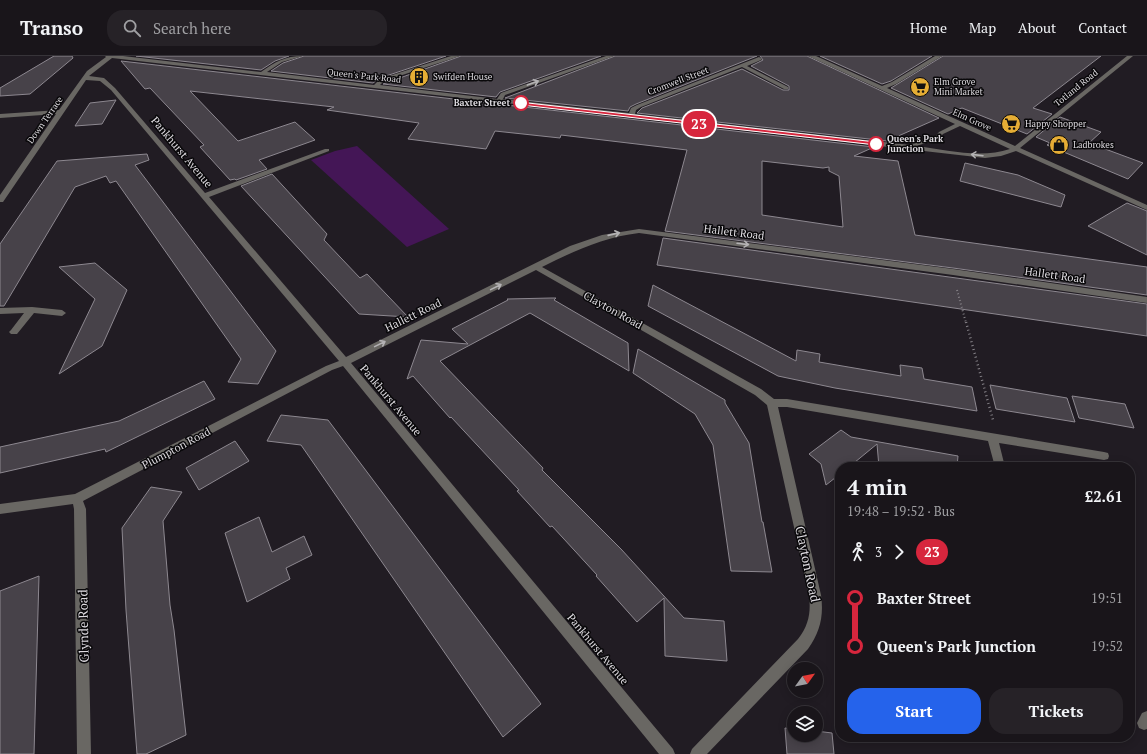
<!DOCTYPE html>
<meta charset="utf-8">
<style>
body{margin:0;font-family:"PT Serif",serif;background:#262227;color:#f1f3f6;height:100vh;display:flex;flex-direction:column;font-size:15px;white-space:nowrap}
*{box-sizing:border-box;margin:0}
p{font-size:13px;color:#9f9fa2}
.icon{flex:none;width:22px;height:22px;fill:none;stroke:currentColor;stroke-width:2;stroke-linecap:round;stroke-linejoin:round}
.map{position:relative;flex:1;overflow:hidden}
.panel{position:absolute;left:835px;top:406px;width:300px;height:280px;display:flex;flex-direction:column;background:#19151a;border-radius:16px;box-shadow:0 2px 10px #0003,0 0 0 1px #373439}
.panel>*{flex:none}
.badge{padding:0 8px;border-radius:13px;font-size:14px;line-height:26px}
.needle{width:26px;rotate:57deg}
.fabs{position:absolute;left:787px;top:606px;display:grid;gap:8px}
.fabs a{display:grid;place-items:center;width:36px;height:36px;border-radius:50%;background:#19151a;box-shadow:0 2px 10px #0003,0 0 0 1px #373439;font-size:20px}
.map>.badge{position:absolute;translate:-50% -50%;box-shadow:0 0 0 2px #fff}
.legs{display:flex;align-items:center;gap:6px;height:44px;padding:0 12px;font-size:13px}
.legs p{margin-inline-start:auto}
.head{display:flex;align-items:center;justify-content:space-between;height:68px;padding:0 12px}
h1{font-size:22px;font-weight:600;line-height:30px}
.primary-button{display:flex;gap:8px;margin-top:auto;padding:8px 12px}
.primary-button a{flex:1;height:46px;border-radius:16px;background:#2563eb;color:#fff;font-size:16px;font-weight:600;line-height:46px;text-align:center}
.primary-button a+a{background:#262227;color:#f1f3f6}
ul{padding:0 12px;list-style:none}
li{display:flex;align-items:center;gap:14px;height:48px;font-size:15px}
li i{display:grid;place-items:center;width:6px;height:100%;margin:0 5px;background:currentColor}
li i::after{content:'';width:10px;height:10px;margin:-5px;border:3px solid;border-radius:50%;background:#19151a}
li p{margin-inline-start:auto}
li:first-child i{background:linear-gradient(#0000 50%,currentColor 0)}
li:last-child i{background:linear-gradient(currentColor 50%,#0000 0)}
header{display:flex;align-items:center;gap:24px;box-sizing:border-box;height:56px;padding:0 20px;background:#19151a;border-bottom:1px solid #373439}
header strong{font-size:19px}
nav{display:flex;gap:22px;margin-inline-start:auto;font-size:14px}
.search{width:280px;height:36px;background:#262227;display:flex;align-items:center;gap:10px;box-sizing:border-box;padding:0 14px;border-radius:16px;color:#9f9fa2;font-size:15px}
.map>svg:first-child{display:block}
.green{fill:#441656}
.building{fill:#474249;stroke:#8d8890;fill-rule:evenodd}
.lines{fill:none;stroke-linecap:round;stroke-linejoin:round}
.path-far1{stroke:#848086;stroke-width:2;stroke-dasharray:1 2.5;stroke-linecap:butt}
.path{stroke:#848086;stroke-width:2.5;stroke-dasharray:1 3;stroke-linecap:butt}
.minor{fill:#696763;fill-rule:evenodd}
.oneway{stroke:#b4b2b4}
.line-1{fill:#d7263d;stroke:#fff}
.stop-1-dot{fill:#fff;stroke:#d7263d;stroke-width:2}
.labels{text-anchor:middle;stroke-width:3;stroke-linejoin:round;paint-order:stroke}
.far-street-label{font-size:9px;fill:#dddadf;stroke:#09080a}
.far-poi-label{font-size:9px;fill:#dddadf;stroke:#09080a;text-anchor:start}
.far-stop-label{font-size:9px;font-weight:bold;fill:#dddadf;stroke:#09080a;text-anchor:end}
.street-label{font-size:11px;fill:#dddadf;stroke:#09080a}
.near-street-label{font-size:13px;fill:#dddadf;stroke:#09080a}
</style>
<header>
<strong>Transo</strong>
<div class="search"><svg class="icon" aria-label="search" viewBox="0 0 24 24"><circle cx="10" cy="10" r="6"/><path d="M15 15l6 6"/></svg>Search here</div>
<nav><a>Home</a><a>Map</a><a>About</a><a>Contact</a></nav>
</header>
<div class="map">
<svg width="1147" height="698" viewBox="0 0 1147 698">
<rect width="100%" height="100%" fill="#211c23"/>
<path class="green" d="M357 90 449 173 407 191 311 104 335 95Z"/>
<g class="building">
<path d="M54 0H72L73 2 30 38 0 40V32Z"/>
<path d="M136 0H289L275 5 261 14Z"/>
<path d="M304 0H446L380 22 373 27 271 15 283 7Z"/>
<path d="M461 0H601L500 36 496 41 383 28Z"/>
<path d="M615 0H757L636 48 630 51 628 55 505 42Z"/>
<path d="M760 0H807L939 62 887 85 637 57 642 52 742 13 783 34H789V30L751 10 763 4Z"/>
<path d="M820 0H932L891 25 882 28Z"/>
<path d="M943 0H1101L1033 52 1052 58 1027 78 962 52 948 58 891 32Z"/>
<path d="M121 5 874 91 854 100 898 105 915 179 1147 211V239L953 212 665 175 687 94 561 79 560 82 495 75 486 93 408 83 419 67 327 54 334 51 190 35 238 85 295 66 315 84 259 104 267 113 236 124 235 123 230 124 200 91 204 89 150 32 145 33ZM762 105 823 112 829 111V115L839 120 843 171 762 159Z"/>
<path d="M116 44 102 68 75 70 90 47Z"/>
<path d="M1060 61 1101 76 1089 87 1143 107 1128 123 1047 89 1050 87 1036 81Z"/>
<path d="M147 98 149 104 135 109 276 295 258 328 228 326 241 303 116 125 110 127 106 120 75 131 4 250H0V188L57 105Z"/>
<path d="M965 107 1018 119 1065 139 1061 151 960 125Z"/>
<path d="M272 118 327 178 324 184 341 202 360 222 367 218 408 261 359 258 241 130Z"/>
<path d="M1127 147 1147 155V199L1088 170Z"/>
<path d="M663 182 1147 248V280L657 209Z"/>
<path d="M95 207 127 234 102 290 59 318 95 243 59 211Z"/>
<path d="M653 229 796 305 797 294 820 298 819 306 901 320 900 309 922 312 924 323 972 331 977 355 835 332 778 320 648 250Z"/>
<path d="M551 242H556L554 244 628 287 629 315 530 257 440 305 543 412 542 414 621 493 684 562 724 565 727 605 665 600 664 542 637 566 596 520 597 519 552 470 550 471 517 435 519 434 451 361 450 362 413 320 407 323 421 284 468 288 452 273 508 244 507 243Z"/>
<path d="M638 293 725 344V347L749 387 762 466H763L772 516 731 515 713 389 695 358 633 317Z"/>
<path d="M204 325 215 343 106 396 105 393 0 417V391L119 365Z"/>
<path d="M990 329 1067 342 1075 366 996 353Z"/>
<path d="M1072 340 1125 348 1134 372 1079 362Z"/>
<path d="M281 359 328 364 541 648 503 681 301 389 267 385Z"/>
<path d="M841 374 851 381 958 400 957 411H879L877 388 849 411H840V418L826 429 821 408 809 398Z"/>
<path d="M235 385 249 405 199 434 186 412Z"/>
<path d="M151 431 182 436 163 465 170 549 174 574 186 679 146 698H137L126 554 122 472Z"/>
<path d="M259 461 272 496 304 480 312 499 286 512 290 523 247 546 225 477Z"/>
<path d="M39 520 34 698H0V535Z"/>
<path d="M785 672 794 673V679H816V675L832 677 834 698H787Z"/>
</g>
<g class="lines">
<path class="path-far1" d="M957 234 966 267"/>
<path class="path" d="M966 266 993 364"/>
<g class="minor">
<path d="M105 0H123L261 16C275 6 285 0 303 0L282 6 267 16 374 29 380 23 451 0H460L384 25 380 29 497 43 501 37 606 0H614L505 39 503 43 629 57 631 52 637 49 759 1 762 3 761 4 747 10 788 31V33H784L742 11 641 51 636 54 635 58 910 89 911 88 935 81 939 76 955 68 808 0H816L882 30 892 26 935 0H942L896 28 887 32 1015 90 1127 0H1133L1020 92 1147 149V154L1016 95 1001 100 985 102 112 2 89 20 104 22 115 32 205 137 325 93H329V95L209 141 346 301 570 190 602 179 639 173 953 213 1147 241V247L953 219 639 177C604 181 574 195 542 211L761 333 774 343H787L1104 396 1108 397 1109 400 1108 403 1104 404 999 387 1005 411H995L988 385 787 351H778L821 539C824 560 820 576 808 593L707 698H690L692 693 798 583C809 569 811 556 809 539L767 349 755 339 536 214 351 307 673 693 675 698H659L343 310 332 314 83 445 86 453 91 698H77L74 453 73 448 0 458V448L75 438 326 310 339 305 111 34 100 25 86 24 3 146H0V139L56 58 0 62V58L59 54 87 15 106 1ZM960 70 1010 93C981 103 947 94 916 90L939 83 943 78Z"/>
<path d="M32 251 62 254 66 257 62 260 34 257 17 278H11L9 276 11 274 24 257 0 258V252Z"/>
<path d="M1147 655V673L1144 674 1139 672 1137 667 1142 657Z"/>
</g>
</g>
<defs><path id="oneway-shaft" d="M-6 0H5M1.5-3L5.5 0L1.5 3" fill="none" stroke-width="1.6" stroke-linecap="round" stroke-linejoin="round"/></defs>
<g class="oneway">
<use href="#oneway-shaft" transform="translate(533 27) rotate(-20)"/>
<use href="#oneway-shaft" transform="translate(977 99) rotate(-173)"/>
<use href="#oneway-shaft" transform="translate(614 178) rotate(-13)"/>
<use href="#oneway-shaft" transform="translate(743 188) rotate(7)"/>
<use href="#oneway-shaft" transform="translate(496 231) rotate(-26)"/>
<use href="#oneway-shaft" transform="translate(380 288) rotate(-26)"/>
</g>
<path class="line-1" d="M519 46 876 86 879 88 876 89 521 49Z"/>
<defs>
<symbol id="building-disc" viewBox="-11 -11 22 22"><circle r="9.5" fill="#e5ad35" stroke="#09080a"/><path d="M-4-6H4V6H1V3H-1V6H-4ZM-2.5-4.3h1.7v1.8h-1.7ZM.8-4.3h1.7v1.8H.8ZM-2.5-1h1.7V.8h-1.7ZM.8-1h1.7V.8H.8Z" fill="#111"/></symbol>
<symbol id="supermarket-disc" viewBox="-11 -11 22 22"><circle r="9.5" fill="#e5ad35" stroke="#09080a"/><path d="M-6-5.5h2.5l.6 2H6L4.5 2H-2.5L-4.4-4H-6ZM-1.5 3.2a1.3 1.3 0 1 0 .1 0ZM3 3.2a1.3 1.3 0 1 0 .1 0Z" fill="#111"/></symbol>
<symbol id="shop-disc" viewBox="-11 -11 22 22"><circle r="9.5" fill="#e5ad35" stroke="#09080a"/><path d="M-5-2.5h2.3a2.7 3.5 0 0 1 5.4 0H5L5.5 6h-11ZM-1.5-2.5h3a1.5 2.3 0 0 0-3 0Z" fill="#111"/></symbol>
</defs>
<g fill-rule="evenodd">
<use href="#building-disc" x="408" y="10" width="22" height="22"/>
<use href="#supermarket-disc" x="909" y="20" width="22" height="22"/>
<use href="#supermarket-disc" x="1000" y="57" width="22" height="22"/>
<use href="#shop-disc" x="1048" y="78" width="22" height="22"/>
</g>
<g class="stop-1-dot">
<circle cx="521" cy="47" r="7"/>
<circle cx="876" cy="88" r="7"/>
</g>
<g class="labels">
<g class="far-street-label">
<text transform="translate(364 20) rotate(6)" y="3">Queen's Park Road</text>
<text transform="translate(678 25) rotate(-21)" y="3">Cromwell Street</text>
<text transform="translate(1076 32) rotate(-39)" y="3">Totland Road</text>
<text transform="translate(45 64) rotate(-55)" y="3">Down Terrace</text>
<text transform="translate(972 64) rotate(24)" y="3">Elm Grove</text>
</g>
<g class="far-poi-label">
<text x="433" y="24">Swifden House</text>
<text x="934" y="29">Elm Grove<tspan x="934" dy="10">Mini Market</tspan></text>
<text x="1025" y="71">Happy Shopper</text>
<text x="1073" y="92">Ladbrokes</text>
</g>
<g class="far-stop-label">
<text x="510" y="50">Baxter Street</text>
<text x="887" y="86" text-anchor="start">Queen's Park<tspan x="887" dy="10">Junction</tspan></text>
</g>
<g class="street-label">
<text transform="translate(182 96) rotate(50)" y="4">Pankhurst Avenue</text>
<text transform="translate(734 176) rotate(7)" y="4">Hallett Road</text>
<text transform="translate(1055 219) rotate(8)" y="4">Hallett Road</text>
<text transform="translate(613 254) rotate(29)" y="4">Clayton Road</text>
<text transform="translate(413 259) rotate(-26)" y="4">Hallett Road</text>
<text transform="translate(391 344) rotate(50)" y="4">Pankhurst Avenue</text>
<text transform="translate(176 392) rotate(-28)" y="4">Plumpton Road</text>
<text transform="translate(598 593) rotate(50)" y="4">Pankhurst Avenue</text>
</g>
<g class="near-street-label">
<text transform="translate(808 508) rotate(78)" y="5">Clayton Road</text>
<text transform="translate(83 570) rotate(-91)" y="5">Glynde Road</text>
</g>
</g>
</svg>
<div class="fabs">
<a><svg class="needle" viewBox="-14 -14 28 28"><path d="M0-13l5 13h-10z" fill="#e53935"/><path d="M0 13l5-13h-10z" fill="#9f9fa2"/></svg></a>
<a><svg class="icon" aria-label="layers" viewBox="0 0 24 24"><path d="M12 4l9 5-9 5-9-5zM3 14l9 5 9-5"/></svg></a>
</div>
<b class="badge" style="left:699px;top:68px;background:#d7263d;color:#fff">23</b>
<section class="panel">
<div class="head"><div><h1>4 min</h1><p>19:48 – 19:52 · Bus</p></div><b>£2.61</b></div>
<div class="legs"><svg class="icon" aria-label="walk" viewBox="0 0 24 24"><circle cx="13" cy="4" r="2"/><path d="M13 8l-2 6 4 7M11 14l-3 7M7 12l3-4h3l4 4"/></svg>3<svg class="icon" aria-label="forward" viewBox="0 0 24 24"><path d="M9 5l7 7-7 7"/></svg><b class="badge" style="background:#d7263d;color:#fff">23</b></div>
<ul>
<li><i style="color:#d7263d"></i><b>Baxter Street</b><p>19:51</p></li>
<li><i style="color:#d7263d"></i><b>Queen's Park Junction</b><p>19:52</p></li>
</ul>
<div class="primary-button"><a>Start</a><a>Tickets</a></div>
</section>
</div>
